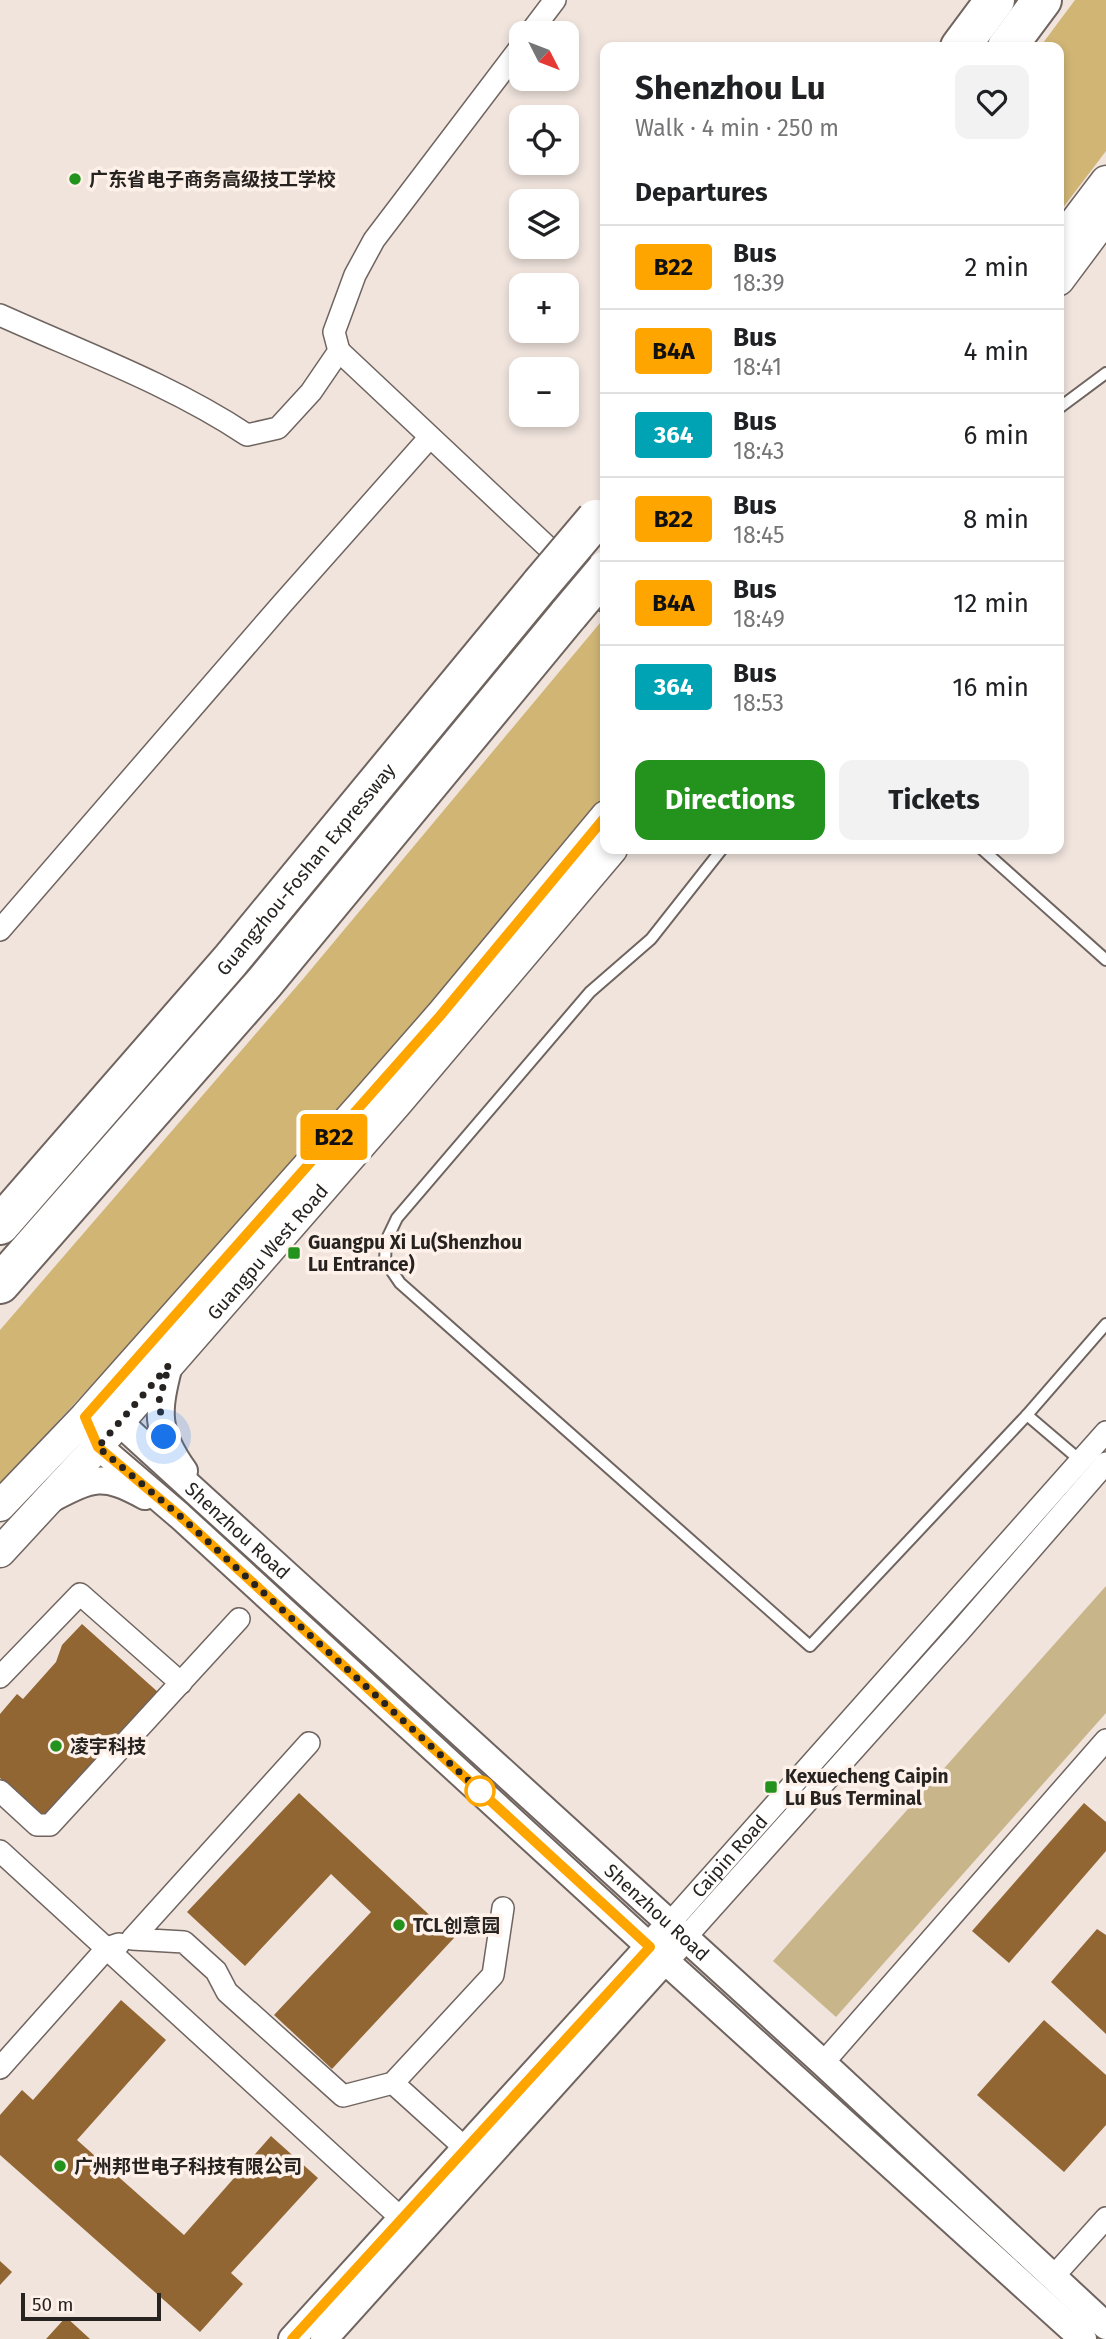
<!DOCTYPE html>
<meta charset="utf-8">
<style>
body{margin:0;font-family:"Fira Sans","Noto Sans SC",sans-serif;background:#f2f2f2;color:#202124;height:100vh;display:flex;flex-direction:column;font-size:26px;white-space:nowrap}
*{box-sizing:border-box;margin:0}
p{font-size:23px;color:#757577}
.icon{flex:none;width:38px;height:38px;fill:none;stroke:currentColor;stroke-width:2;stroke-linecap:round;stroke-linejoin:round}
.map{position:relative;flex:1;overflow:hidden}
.panel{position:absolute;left:600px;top:42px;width:464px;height:812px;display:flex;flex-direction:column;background:#fff;border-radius:14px;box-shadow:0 4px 10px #0003}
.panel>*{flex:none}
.badge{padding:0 14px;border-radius:5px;font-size:24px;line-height:46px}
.needle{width:46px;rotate:132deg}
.controls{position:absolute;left:509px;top:21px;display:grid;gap:14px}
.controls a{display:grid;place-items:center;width:70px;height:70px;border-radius:14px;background:#fff;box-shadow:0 4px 10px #0003;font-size:35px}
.scale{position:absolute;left:21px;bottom:18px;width:140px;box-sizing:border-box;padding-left:7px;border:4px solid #272320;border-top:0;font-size:19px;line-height:24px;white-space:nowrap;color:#272320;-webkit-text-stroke:5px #fef1ea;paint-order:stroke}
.you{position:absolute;width:35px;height:35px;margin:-18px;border:5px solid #fff;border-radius:50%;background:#1a73e8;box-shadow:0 0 0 10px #1a73e833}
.map>.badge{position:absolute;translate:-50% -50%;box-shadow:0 0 0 4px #fff}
h2{padding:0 35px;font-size:26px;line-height:63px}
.round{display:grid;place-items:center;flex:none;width:74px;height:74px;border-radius:14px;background:#f2f2f2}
.head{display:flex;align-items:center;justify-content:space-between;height:119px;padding:0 35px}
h1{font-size:33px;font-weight:700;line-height:52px}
.action{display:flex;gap:14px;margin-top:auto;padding:14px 35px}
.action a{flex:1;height:80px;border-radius:14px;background:#23931d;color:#fff;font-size:28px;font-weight:700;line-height:80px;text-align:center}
.action a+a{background:#f2f2f2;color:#202124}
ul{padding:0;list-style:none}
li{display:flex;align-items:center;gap:21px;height:84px;padding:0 35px;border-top:2px solid #e0e0e0}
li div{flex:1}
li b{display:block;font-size:26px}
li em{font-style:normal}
li .badge{min-width:77px;font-weight:700;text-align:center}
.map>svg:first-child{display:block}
.green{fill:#c8b58a}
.forest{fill:#d0b575}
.building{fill:#926633}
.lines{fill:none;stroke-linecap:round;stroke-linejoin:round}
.service-casing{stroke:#6f645f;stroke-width:14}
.minor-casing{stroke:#6f645f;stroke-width:24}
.tertiary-casing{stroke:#6f645f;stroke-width:30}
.secondary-casing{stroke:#6f645f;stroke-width:33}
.motorway-casing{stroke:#6f645f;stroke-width:42}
.service{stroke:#fff;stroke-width:10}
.minor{stroke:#fff;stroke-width:21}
.tertiary{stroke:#fff;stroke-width:26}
.secondary{stroke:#fff;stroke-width:30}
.motorway{stroke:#fff;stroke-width:38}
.motorway-bridge-casing{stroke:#6f645f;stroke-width:42;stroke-linecap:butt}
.motorway-bridge{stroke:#fff;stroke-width:38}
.line-casing{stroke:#fff;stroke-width:16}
.line{stroke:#ffa500;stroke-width:10}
.walk{stroke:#272320;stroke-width:7;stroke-dasharray:0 12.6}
.poi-dot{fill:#23931d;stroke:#fef1ea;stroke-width:2.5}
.stop-dot{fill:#fff;stroke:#ffa500;stroke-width:3.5}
.labels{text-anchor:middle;stroke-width:7;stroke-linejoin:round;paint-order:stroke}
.poi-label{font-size:19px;font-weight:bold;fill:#272320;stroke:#fef1ea;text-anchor:start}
.street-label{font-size:19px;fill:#272320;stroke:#fef1ea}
</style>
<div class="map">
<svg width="1106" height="2339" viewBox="0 0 1106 2339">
<rect width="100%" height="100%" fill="#f0e4dd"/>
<path class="green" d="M1106 1586V1713L836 2017 773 1961Z"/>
<g class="forest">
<path d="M1075 0H1106V151L1059 213V47H1040Z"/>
<path d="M605 617V795L517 905 231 1234 0 1484V1330L303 979Z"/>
</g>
<g class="building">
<path d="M82 1624 159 1693 46 1819 0 1778V1714L17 1694 23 1699 56 1662 62 1645Z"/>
<path d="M299 1793 454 1938 332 2069 274 2015 371 1912 331 1874 245 1966 187 1912Z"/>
<path d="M1084 1803 1106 1822V1851L1009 1963 972 1931Z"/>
<path d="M1097 1929 1106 1935V2034L1051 1982Z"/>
<path d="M121 2000 166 2040 77 2140 184 2235 271 2136 318 2178 231 2273 243 2284 200 2332 0 2155V2115L22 2090 33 2100Z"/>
<path d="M1044 2020 1106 2075V2125L1064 2172 977 2095Z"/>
<path d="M0 2261 12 2272 0 2285Z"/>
<path d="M66 2317 90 2339H46Z"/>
</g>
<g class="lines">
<defs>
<g id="service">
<path d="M1059 408 1106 373"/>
<path d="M722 849 651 939 590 992 397 1218 386 1241 385 1261 400 1283 810 1646 1027 1415 1106 1324"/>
<path d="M982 849 1106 960"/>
<path d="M1027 1415 1081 1461"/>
</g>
<g id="minor">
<path d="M530 33 555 0"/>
<path d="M0 315C82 352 172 385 247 435L278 428 311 392 339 351 334 332 355 275 374 240 522 45"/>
<path d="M339 351 606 602"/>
<path d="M0 930 282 604 430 437"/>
<path d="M0 1677 80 1594 181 1683"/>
<path d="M309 1743 132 1939 184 1942 216 1971 227 1992 343 2096 393 2083 493 1975 503 1908"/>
<path d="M0 1791 37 1825H50L239 1619"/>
<path d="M0 1851 402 2219"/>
<path id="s1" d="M669 1924 1106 1432"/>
<path d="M685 1938 960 1631 1106 1463"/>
<path d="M823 2063 1106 1740"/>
<path d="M0 2068 107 1948 119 1944"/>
<path d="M393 2083 465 2148"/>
<path d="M1052 2278 1106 2218"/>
</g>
<g id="tertiary">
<path d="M169 1365C157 1412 155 1430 184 1471"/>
<path id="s2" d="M98 1419 119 1422 823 2063 1106 2326"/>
<path d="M90 1428 98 1446 180 1516 650 1947 1083 2339"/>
<path d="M51 1499C93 1477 103 1473 145 1496"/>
<path d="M292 2339 661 1933"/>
<path d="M324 2339 677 1947"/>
</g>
<g id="secondary">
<path d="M1059 243 1106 181"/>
<path d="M1059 280 1106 217"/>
<path d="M0 1506 85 1417 362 1105 440 1016 606 816"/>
<path id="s3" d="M0 1552 98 1446 398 1102 612 849"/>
</g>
<g id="motorway">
<path d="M960 47 995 0"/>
<path d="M1007 47 1042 0"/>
<path id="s4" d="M0 1225 230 961 541 584"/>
<path d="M0 1284 265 982 569 614"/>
</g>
</defs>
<use href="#service" class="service-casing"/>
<use href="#minor" class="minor-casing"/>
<use href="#tertiary" class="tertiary-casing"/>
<use href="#secondary" class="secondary-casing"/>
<use href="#motorway" class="motorway-casing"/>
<use href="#service" class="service"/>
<use href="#minor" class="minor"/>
<use href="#tertiary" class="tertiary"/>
<use href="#secondary" class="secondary"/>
<use href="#motorway" class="motorway"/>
<defs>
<g id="motorway-bridge">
<path d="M541 584 596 519"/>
<path d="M569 614 606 570"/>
</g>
</defs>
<use href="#motorway-bridge" class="motorway-bridge-casing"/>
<use href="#motorway-bridge" class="motorway-bridge"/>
</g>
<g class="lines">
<defs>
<path id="line" d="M292 2339 650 1947 180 1516 98 1447 85 1417 440 1016 606 816"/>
</defs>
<use href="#line" class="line-casing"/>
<use href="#line" class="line"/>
<path class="walk" d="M164 1437 159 1401 169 1365 98 1447 180 1516 480 1791"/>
</g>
<g class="poi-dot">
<circle cx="75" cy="179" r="7"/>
<rect x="287" y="1246" width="14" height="14" rx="3.5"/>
<circle cx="56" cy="1746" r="7"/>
<rect x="764" y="1780" width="14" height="14" rx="3.5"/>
<circle cx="399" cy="1925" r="7"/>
<circle cx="60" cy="2166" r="7"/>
</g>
<circle class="stop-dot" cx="480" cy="1791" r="14"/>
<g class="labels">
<g class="poi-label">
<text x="89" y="186">广东省电子商务高级技工学校</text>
<text x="308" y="1249">Guangpu Xi Lu(Shenzhou<tspan x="308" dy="22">Lu Entrance)</tspan></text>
<text x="70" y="1753">凌宇科技</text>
<text x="785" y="1783">Kexuecheng Caipin<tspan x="785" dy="22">Lu Bus Terminal</tspan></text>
<text x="413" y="1932">TCL创意园</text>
<text x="74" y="2173">广州邦世电子科技有限公司</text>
</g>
<g class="street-label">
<text dy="7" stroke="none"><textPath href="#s4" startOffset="469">Guangzhou-Foshan Expressway</textPath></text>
<text dy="7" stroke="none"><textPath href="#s3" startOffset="402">Guangpu West Road</textPath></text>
<text dy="7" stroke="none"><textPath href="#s2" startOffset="182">Shenzhou Road</textPath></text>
<text dy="7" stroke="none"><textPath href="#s1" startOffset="91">Caipin Road</textPath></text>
<text dy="7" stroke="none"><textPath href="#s2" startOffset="749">Shenzhou Road</textPath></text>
</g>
</g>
</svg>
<div class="controls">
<a><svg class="needle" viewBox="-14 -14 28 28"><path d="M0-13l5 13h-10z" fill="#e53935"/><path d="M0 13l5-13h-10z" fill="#757577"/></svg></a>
<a><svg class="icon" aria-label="locate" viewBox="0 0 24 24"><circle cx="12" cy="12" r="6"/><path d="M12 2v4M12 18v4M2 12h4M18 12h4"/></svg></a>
<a><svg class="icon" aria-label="layers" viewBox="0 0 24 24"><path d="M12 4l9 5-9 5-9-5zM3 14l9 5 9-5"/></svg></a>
<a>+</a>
<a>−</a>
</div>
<div class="scale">50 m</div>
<div class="you" style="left:164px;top:1437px"></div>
<b class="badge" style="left:334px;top:1137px;background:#ffa500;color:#111">B22</b>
<section class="panel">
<div class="head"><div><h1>Shenzhou Lu</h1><p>Walk · 4 min · 250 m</p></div><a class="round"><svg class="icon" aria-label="heart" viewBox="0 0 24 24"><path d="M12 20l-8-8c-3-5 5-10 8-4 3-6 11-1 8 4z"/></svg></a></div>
<h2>Departures</h2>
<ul>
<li><span class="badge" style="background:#ffa500;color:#111">B22</span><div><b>Bus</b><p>18:39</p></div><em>2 min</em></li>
<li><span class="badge" style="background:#ffa500;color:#111">B4A</span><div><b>Bus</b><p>18:41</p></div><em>4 min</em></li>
<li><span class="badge" style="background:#00a3b4;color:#fff">364</span><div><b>Bus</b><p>18:43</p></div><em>6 min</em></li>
<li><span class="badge" style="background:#ffa500;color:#111">B22</span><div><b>Bus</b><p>18:45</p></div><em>8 min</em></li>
<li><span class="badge" style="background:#ffa500;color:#111">B4A</span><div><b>Bus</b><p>18:49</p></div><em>12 min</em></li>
<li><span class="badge" style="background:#00a3b4;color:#fff">364</span><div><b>Bus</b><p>18:53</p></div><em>16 min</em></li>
</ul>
<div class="action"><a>Directions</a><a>Tickets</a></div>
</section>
</div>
